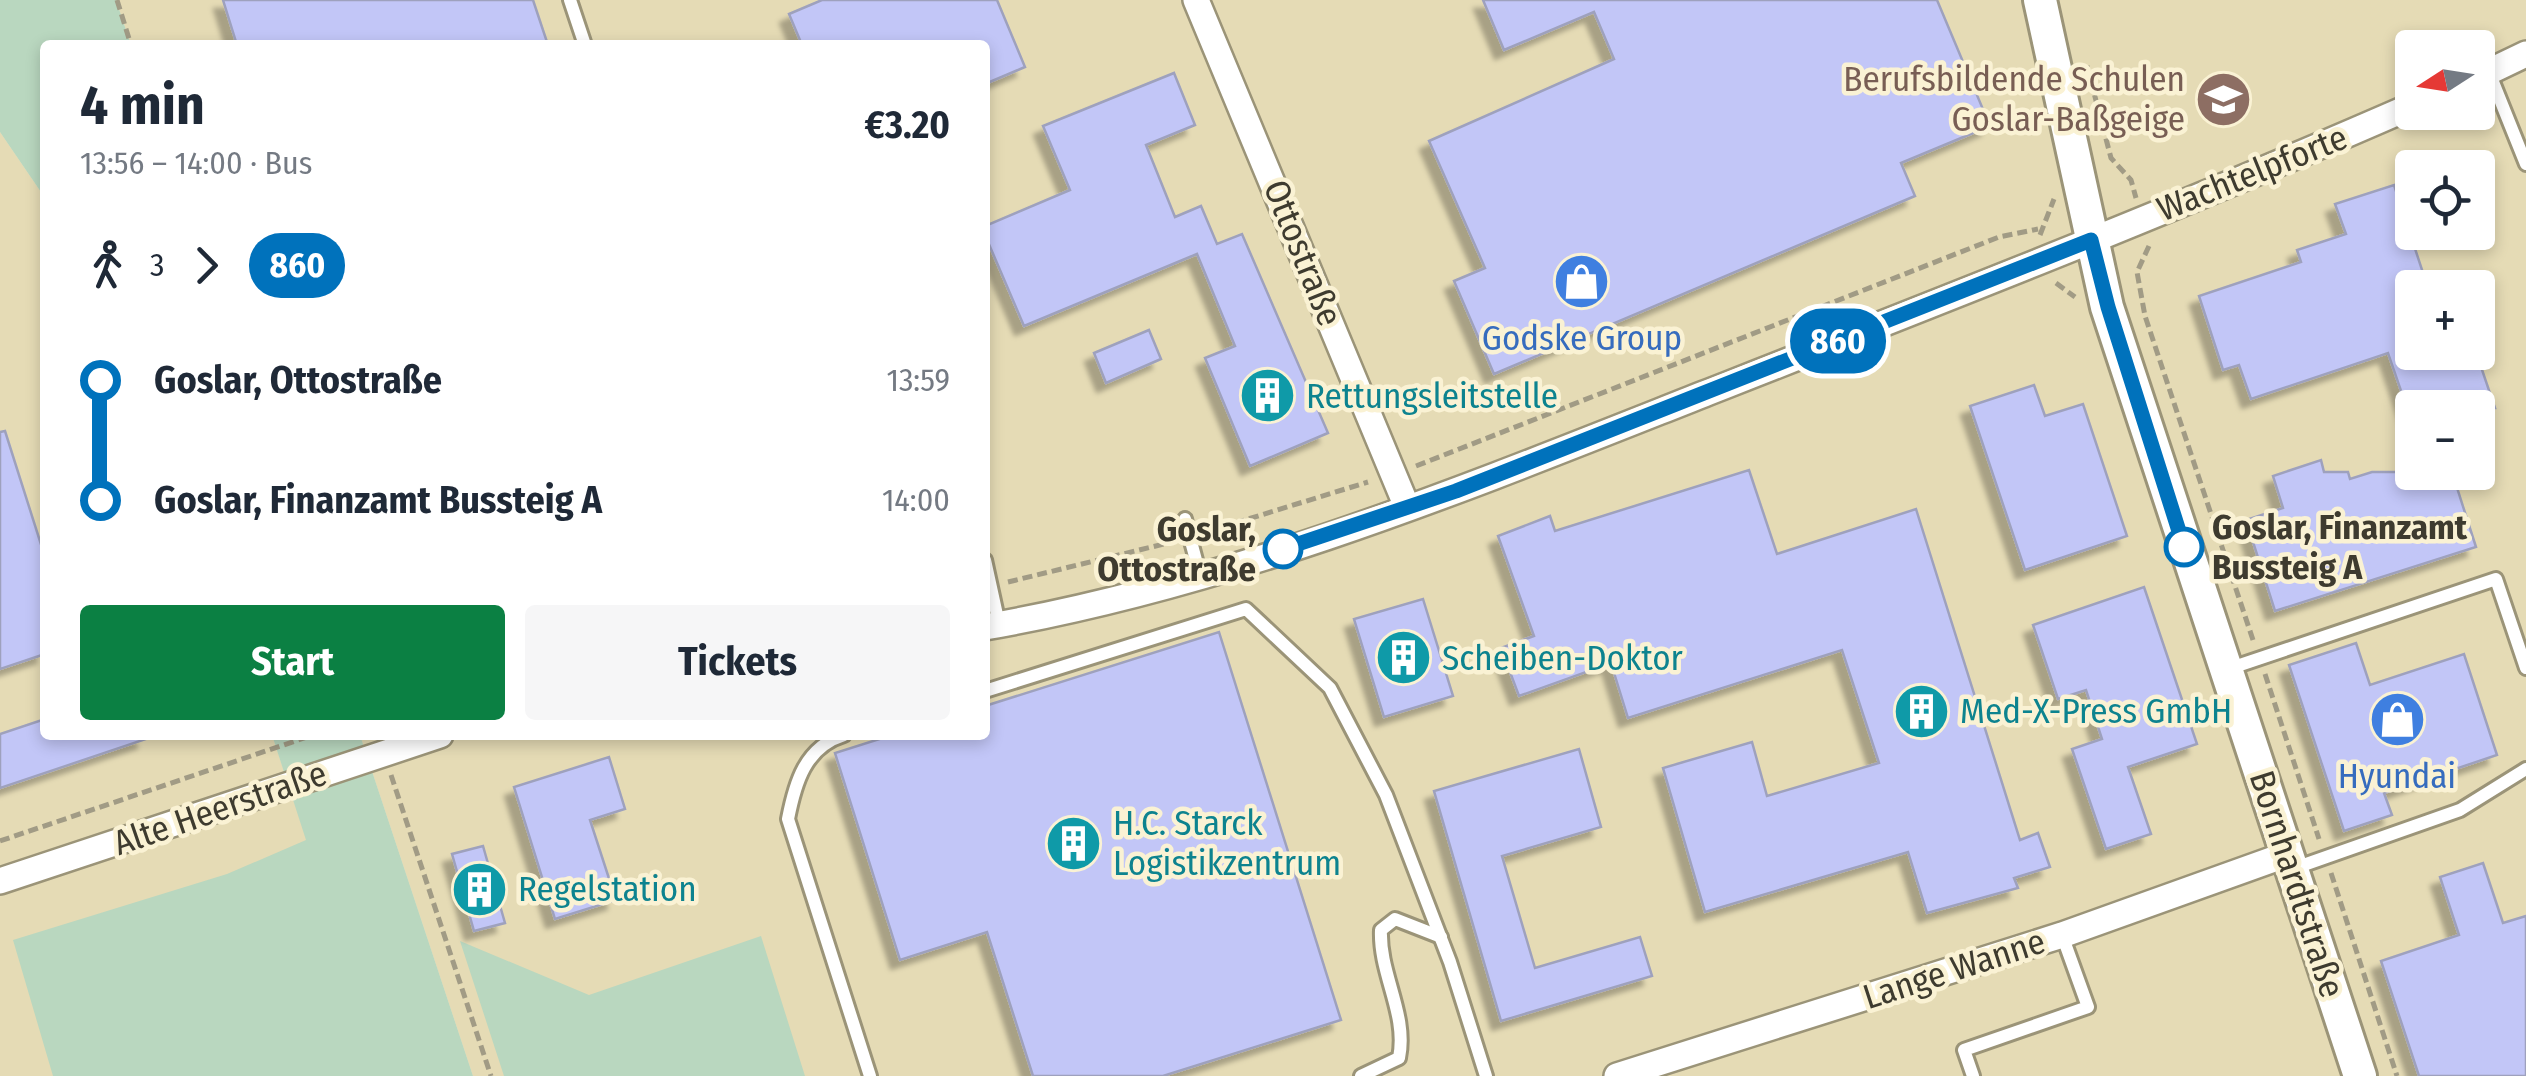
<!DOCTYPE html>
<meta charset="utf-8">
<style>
body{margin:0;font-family:"Fira Sans Condensed",sans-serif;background:#f6f6f7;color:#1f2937;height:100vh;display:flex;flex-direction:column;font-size:38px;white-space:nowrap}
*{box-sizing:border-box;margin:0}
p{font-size:32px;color:#747a83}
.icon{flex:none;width:55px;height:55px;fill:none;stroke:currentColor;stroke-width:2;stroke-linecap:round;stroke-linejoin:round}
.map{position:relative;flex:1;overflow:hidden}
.panel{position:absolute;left:40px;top:40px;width:950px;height:700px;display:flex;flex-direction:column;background:#fff;border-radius:10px;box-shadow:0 5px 15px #0003}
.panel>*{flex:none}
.badge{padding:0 20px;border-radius:32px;font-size:35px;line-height:65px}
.needle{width:65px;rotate:258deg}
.controls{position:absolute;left:2395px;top:30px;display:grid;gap:20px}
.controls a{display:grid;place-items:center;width:100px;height:100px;border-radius:10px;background:#fff;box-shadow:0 5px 15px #0003;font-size:50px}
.map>.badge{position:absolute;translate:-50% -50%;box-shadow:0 0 0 5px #fff}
.legs{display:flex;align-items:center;gap:15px;height:110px;padding:0 40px;font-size:32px}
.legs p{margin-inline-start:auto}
.head{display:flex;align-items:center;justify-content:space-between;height:170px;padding:0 40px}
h1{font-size:55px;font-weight:700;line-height:75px}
.cta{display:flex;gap:20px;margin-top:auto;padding:20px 40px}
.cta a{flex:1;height:115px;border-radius:10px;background:#0b8043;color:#fff;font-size:40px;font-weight:700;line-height:115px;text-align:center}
.cta a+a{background:#f6f6f7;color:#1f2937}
ul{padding:0 40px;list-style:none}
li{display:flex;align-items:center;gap:35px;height:120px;font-size:38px}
li i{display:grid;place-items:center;width:15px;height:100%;margin:0 12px;background:currentColor}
li i::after{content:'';width:25px;height:25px;margin:-12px;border:8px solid;border-radius:50%;background:#fff}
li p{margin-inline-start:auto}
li:first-child i{background:linear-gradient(#0000 50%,currentColor 0)}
li:last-child i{background:linear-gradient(currentColor 50%,#0000 0)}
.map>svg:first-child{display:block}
.built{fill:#e5dbb5;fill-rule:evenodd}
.green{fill:#b9d7bf}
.building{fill:#c2c6f7;stroke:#9ea1bd;stroke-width:2.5;filter:url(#shadow)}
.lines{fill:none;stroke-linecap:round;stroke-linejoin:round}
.service-casing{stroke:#9b9478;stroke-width:18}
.minor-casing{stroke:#9b9478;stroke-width:30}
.tertiary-casing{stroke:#9b9478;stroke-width:38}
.path{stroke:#a19b85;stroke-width:5;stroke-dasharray:10 5;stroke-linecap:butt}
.service{stroke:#fff;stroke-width:12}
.minor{stroke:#fff;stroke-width:25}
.tertiary{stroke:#fff;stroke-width:32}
.line-1-casing{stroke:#fff;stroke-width:22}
.line-1{stroke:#0072bc;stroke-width:15}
.stop-1-dot{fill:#fff;stroke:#0072bc;stroke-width:5}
.labels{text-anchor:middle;stroke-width:9;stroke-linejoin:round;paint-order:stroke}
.education-label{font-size:35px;fill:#785e54;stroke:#faf2d4;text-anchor:end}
.street-label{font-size:35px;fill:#3e3b2f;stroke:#faf2d4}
.shop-label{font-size:35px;fill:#366cbe;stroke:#faf2d4}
.culture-label{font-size:35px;fill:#0d838f;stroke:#faf2d4;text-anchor:start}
.stop-label{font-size:35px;font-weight:bold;fill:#3e3b2f;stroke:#faf2d4;text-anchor:start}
</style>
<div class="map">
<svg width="2526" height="1076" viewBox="0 0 2526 1076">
<defs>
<filter id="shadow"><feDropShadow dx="-9" dy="9" stdDeviation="2.5" flood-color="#0004"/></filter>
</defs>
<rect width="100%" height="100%" fill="#ede5c7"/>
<g class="built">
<path d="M116 0H2526V1076H473L360 735H985V45H131ZM2412 48H2478V112H2412ZM2412 168H2478V232H2412ZM2412 288H2478V352H2412ZM2412 408H2478V472H2412Z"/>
<path d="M0 132 45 198V735H272L307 840 291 1076H0Z"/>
</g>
<g class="green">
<path d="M0 0H116L131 45H45V198L0 132Z"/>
<path d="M272 735H360L473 1076H53L13 940 227 874 306 840Z"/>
<path d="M761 936 805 1076H504L460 941 589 995Z"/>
</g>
<g class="building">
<path d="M223 0H533L548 45H237Z"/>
<path d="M822 0H997L1025 67 985 84V45H802L789 14Z"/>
<path d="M1483 0H1937L1990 126 1901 163 1915 196 1494 374 1454 281 1485 268 1429 141 1614 59 1594 12 1504 50Z"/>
<path d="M1174 73 1195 125 1146 145 1175 217 1201 206 1217 244 1242 234 1328 433 1250 466 1205 358 1235 346 1197 254 1024 326 985 235V226L1070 190 1043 126Z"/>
<path d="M2394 185 2428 288H2412V364L2444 352H2476L2495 408H2412L2409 414 2388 353 2251 399 2239 365 2223 370 2199 296 2301 262 2297 250 2346 234 2335 204Z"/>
<path d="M1149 330 1161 359 1106 383 1094 353Z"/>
<path d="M2034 385 2045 416 2083 404 2127 536 2025 570 1970 406Z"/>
<path d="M5 431 45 557V654L0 669V432Z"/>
<path d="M2321 460 2324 472H2348L2350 479 2372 472H2452L2476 547 2275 611 2246 520 2283 508 2273 476Z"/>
<path d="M1749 470 1777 554 1916 509 2020 840 2038 833 2050 867 2014 878 2018 888 1927 913 1908 852 1705 912 1663 768 1752 742 1767 796 1879 763 1842 650 1628 718 1611 663 1519 696 1501 648 1534 636 1498 536 1550 516 1555 531Z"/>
<path d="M2144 587 2197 744 2128 767 2151 834 2106 849 2072 749 2102 739 2086 690 2058 699 2033 625Z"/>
<path d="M1423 599 1453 696 1384 717 1354 619Z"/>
<path d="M1219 632 1341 1020 1163 1076H1033L987 932 900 960 835 753 892 735H985V706Z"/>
<path d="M2356 643 2370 685 2464 654 2497 755 2384 793 2392 815 2344 831 2289 665Z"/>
<path d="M45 719V735H145L146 739 0 788V734Z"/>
<path d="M1579 749 1601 827 1502 856 1535 968 1640 937 1652 976 1501 1021 1434 791Z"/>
<path d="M609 757 625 809 590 820 616 900 555 919 514 787Z"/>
<path d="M483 846 505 923 474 931 452 854Z"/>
<path d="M2483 863 2503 923 2526 916V1076H2419L2381 961 2459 935 2440 877Z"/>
</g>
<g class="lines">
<defs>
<g id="service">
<path d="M570 0 585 45"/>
<path d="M2489 72 2526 164"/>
<path d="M1185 519 1200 575"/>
<path d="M985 560 999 624"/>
<path d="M2228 669 2496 579 2526 668"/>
<path d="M985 691 1246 609 1330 688 1386 795 1450 962 1486 1076"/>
<path d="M844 735C805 747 795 783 788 819L870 1076"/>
<path d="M2295 868 2460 810 2526 769"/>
<path d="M1361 1076 1399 1058C1408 1014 1379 974 1381 930L1395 919 1441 937"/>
<path d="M1973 1076 1964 1050 2088 1007 2062 935"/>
</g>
<g id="minor">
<path d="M1196 0 1407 507"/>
<path d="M2478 77 2526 54"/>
<path d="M985 627C1233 584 1471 486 1704 394 1941 301 2179 208 2412 106"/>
<path d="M0 881 440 735"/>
<path d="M1617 1076 2062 935 2288 854"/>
</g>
<path id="tertiary" d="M2040 0 2107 307 2360 1076"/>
</defs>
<use href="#service" class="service-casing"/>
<use href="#minor" class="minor-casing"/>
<use href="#tertiary" class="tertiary-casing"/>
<g class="path">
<path d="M117 0 131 45"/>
<path d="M2087 66 2111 158 2131 180 2136 198"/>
<path d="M2040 235 2054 199"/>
<path d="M2149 246 2137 272 2145 316 2253 640"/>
<path d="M2056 283 2075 297"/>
<path d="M1416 466 1999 237 2038 229"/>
<path d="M1206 532 1368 482"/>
<path d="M1008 582 1172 542"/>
<path d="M2265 674 2319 839"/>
<path d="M391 775 491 1076"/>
<path d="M0 841 313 735"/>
<path d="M2331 873 2397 1076"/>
</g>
<use href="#service" class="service"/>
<use href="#minor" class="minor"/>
<use href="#tertiary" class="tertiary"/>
</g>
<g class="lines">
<defs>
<path id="line-1" d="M1283 549 1456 491 2091 240 2108 307 2184 547"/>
</defs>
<use href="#line-1" class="line-1-casing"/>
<use href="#line-1" class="line-1"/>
</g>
<defs>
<symbol id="school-disc" viewBox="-11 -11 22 22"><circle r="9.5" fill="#8d6e63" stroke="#faf2d4"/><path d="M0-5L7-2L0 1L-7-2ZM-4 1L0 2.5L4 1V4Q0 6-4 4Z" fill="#fff"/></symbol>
<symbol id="shop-disc" viewBox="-11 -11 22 22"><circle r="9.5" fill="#3f7fe0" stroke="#faf2d4"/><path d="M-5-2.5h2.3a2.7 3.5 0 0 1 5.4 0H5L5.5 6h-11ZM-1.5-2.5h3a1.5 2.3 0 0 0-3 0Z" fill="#fff"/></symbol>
<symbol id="building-disc" viewBox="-11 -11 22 22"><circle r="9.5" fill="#0f9aa8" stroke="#faf2d4"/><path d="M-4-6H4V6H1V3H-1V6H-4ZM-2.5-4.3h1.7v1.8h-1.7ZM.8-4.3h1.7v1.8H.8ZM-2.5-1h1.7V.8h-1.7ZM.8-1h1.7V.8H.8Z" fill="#fff"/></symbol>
</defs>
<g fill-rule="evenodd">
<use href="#school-disc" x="2192" y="68" width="63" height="63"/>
<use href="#shop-disc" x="1550" y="250" width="63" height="63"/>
<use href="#building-disc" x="1236" y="364" width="63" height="63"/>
<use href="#building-disc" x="1372" y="626" width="63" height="63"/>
<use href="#building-disc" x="1890" y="680" width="63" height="63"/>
<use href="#shop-disc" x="2366" y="688" width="63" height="63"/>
<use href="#building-disc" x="1042" y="812" width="63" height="63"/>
<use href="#building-disc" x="448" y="858" width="63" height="63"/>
</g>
<g class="stop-1-dot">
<circle cx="2184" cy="547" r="18"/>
<circle cx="1283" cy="549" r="18"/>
</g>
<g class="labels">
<g class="education-label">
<text x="2185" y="91">Berufsbildende Schulen<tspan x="2185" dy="40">Goslar-Baßgeige</tspan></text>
</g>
<g class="street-label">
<text transform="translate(2252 173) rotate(-22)" y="12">Wachtelpforte</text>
<text transform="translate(1303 253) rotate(68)" y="12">Ottostraße</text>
<text transform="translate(220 808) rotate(-19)" y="12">Alte Heerstraße</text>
<text transform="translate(2297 884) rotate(72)" y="12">Bornhardtstraße</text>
<text transform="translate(1954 969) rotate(-18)" y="12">Lange Wanne</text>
</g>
<g class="shop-label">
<text x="1582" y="350">Godske Group</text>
<text x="2397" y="788">Hyundai</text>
</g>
<g class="culture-label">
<text x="1306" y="408">Rettungsleitstelle</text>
<text x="1442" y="670">Scheiben-Doktor</text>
<text x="1960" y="723">Med-X-Press GmbH</text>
<text x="1113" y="835">H.C. Starck<tspan x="1113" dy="40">Logistikzentrum</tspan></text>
<text x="518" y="901">Regelstation</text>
</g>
<g class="stop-label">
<text x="2212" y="539">Goslar, Finanzamt<tspan x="2212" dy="40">Bussteig A</tspan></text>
<text x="1256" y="541" text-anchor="end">Goslar,<tspan x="1256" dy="40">Ottostraße</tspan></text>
</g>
</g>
</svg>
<div class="controls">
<a><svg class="needle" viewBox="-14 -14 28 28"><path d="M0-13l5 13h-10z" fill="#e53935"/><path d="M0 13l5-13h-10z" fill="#747a83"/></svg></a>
<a><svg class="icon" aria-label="locate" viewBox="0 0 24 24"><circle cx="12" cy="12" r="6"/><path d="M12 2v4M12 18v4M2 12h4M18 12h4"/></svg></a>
<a>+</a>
<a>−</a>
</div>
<b class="badge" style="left:1838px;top:341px;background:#0072bc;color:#fff">860</b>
<section class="panel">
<div class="head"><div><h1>4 min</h1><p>13:56 – 14:00 · Bus</p></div><b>€3.20</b></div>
<div class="legs"><svg class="icon" aria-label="walk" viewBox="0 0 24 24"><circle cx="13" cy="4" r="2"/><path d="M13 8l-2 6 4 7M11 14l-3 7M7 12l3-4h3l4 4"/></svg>3<svg class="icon" aria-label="forward" viewBox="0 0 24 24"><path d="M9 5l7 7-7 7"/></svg><b class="badge" style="background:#0072bc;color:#fff">860</b></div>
<ul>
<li><i style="color:#0072bc"></i><b>Goslar, Ottostraße</b><p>13:59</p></li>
<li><i style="color:#0072bc"></i><b>Goslar, Finanzamt Bussteig A</b><p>14:00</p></li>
</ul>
<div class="cta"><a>Start</a><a>Tickets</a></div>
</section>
</div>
